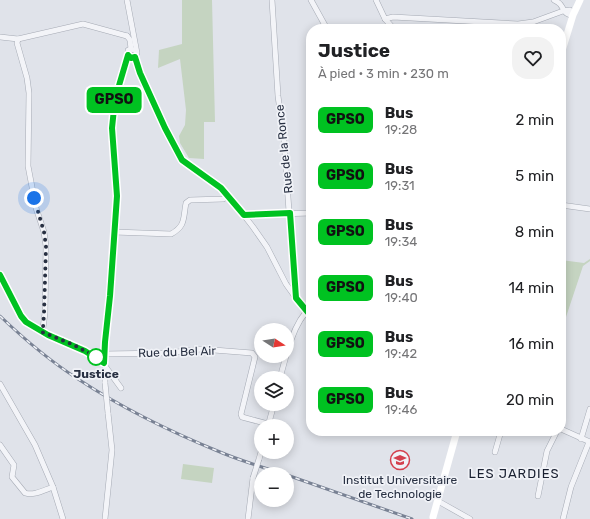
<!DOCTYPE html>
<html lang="fr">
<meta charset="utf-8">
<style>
body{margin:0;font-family:Rubik,sans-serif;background:#f2f2f2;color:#202124;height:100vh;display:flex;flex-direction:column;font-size:15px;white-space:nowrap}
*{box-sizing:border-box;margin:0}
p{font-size:13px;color:#757577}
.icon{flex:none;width:22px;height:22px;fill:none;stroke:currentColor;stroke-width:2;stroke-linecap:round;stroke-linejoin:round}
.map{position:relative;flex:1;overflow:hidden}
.panel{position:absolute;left:306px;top:24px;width:260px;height:412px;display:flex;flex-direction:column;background:#fff;border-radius:16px;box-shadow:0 2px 10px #0003}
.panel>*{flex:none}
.badge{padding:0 8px;border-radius:6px;font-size:14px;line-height:26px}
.needle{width:26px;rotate:102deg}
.buttons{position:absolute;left:254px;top:323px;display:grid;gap:8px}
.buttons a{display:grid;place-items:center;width:40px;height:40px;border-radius:50%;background:#fff;box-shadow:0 2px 10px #0003;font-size:20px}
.you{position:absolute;width:20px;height:20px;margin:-10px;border:3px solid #fff;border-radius:50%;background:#1a73e8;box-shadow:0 0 0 6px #1a73e833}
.map>.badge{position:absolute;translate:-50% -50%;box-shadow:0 0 0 2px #fff}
.round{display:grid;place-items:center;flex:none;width:42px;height:42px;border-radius:16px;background:#f2f2f2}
.head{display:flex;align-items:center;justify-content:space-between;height:68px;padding:0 12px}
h1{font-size:19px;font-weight:700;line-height:30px}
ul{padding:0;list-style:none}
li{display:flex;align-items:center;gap:12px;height:56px;padding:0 12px}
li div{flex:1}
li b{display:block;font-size:15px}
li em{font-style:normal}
li .badge{min-width:44px;font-weight:700;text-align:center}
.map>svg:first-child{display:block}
.green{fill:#c5d4c1}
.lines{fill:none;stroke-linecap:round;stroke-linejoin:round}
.minor-casing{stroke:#a5aab4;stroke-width:6}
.minor{stroke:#f3f4f8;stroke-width:5}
.secondary{stroke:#fff;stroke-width:7}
.rail-casing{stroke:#798294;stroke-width:3}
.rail{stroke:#f0f2f7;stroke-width:1.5;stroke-dasharray:4.5;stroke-linecap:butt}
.minor-bridge-casing{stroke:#a5aab4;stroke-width:6;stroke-linecap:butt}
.minor-bridge{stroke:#f3f4f8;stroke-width:5}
.line-casing{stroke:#fff;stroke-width:9}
.line{stroke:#00c221;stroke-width:6}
.walk{stroke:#283042;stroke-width:4;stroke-dasharray:0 7.2}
.stop-dot{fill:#fff;stroke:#00c221;stroke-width:2}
.labels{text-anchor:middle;stroke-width:3.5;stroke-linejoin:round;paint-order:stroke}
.street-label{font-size:12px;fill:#283042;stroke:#f0f2f7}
.stop-label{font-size:12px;font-weight:bold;fill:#283042;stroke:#f0f2f7}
.poi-label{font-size:12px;fill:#283042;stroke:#f0f2f7}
.neighbourhood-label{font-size:13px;letter-spacing:1px;fill:#1a2132;stroke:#f0f2f7}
</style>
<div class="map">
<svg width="590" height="519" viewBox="0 0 590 519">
<rect width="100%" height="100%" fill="#e0e3ea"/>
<g class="green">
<path d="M182 0H212L215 122H204V159L189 158 180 143 179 136 185 125 186 110 180 59 158 68 159 50 182 44Z"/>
<path d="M590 259V261L583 266 561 332V260L584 263Z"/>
<path d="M183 464 214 468 212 483 181 479Z"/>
</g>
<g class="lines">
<defs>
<g id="minor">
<path d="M127 0 137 53 135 57"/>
<path d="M272 0 278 96 284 140 295 297"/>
<path d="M311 0 327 29"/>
<path d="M376 0 385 19 394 29"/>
<path d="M554 0C556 1 558 2 560 4 565 10 564 15 573 15"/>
<path d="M385 19 393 17 518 24 533 22 563 11 570 10 573 15"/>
<path d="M127 36 130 40 131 49"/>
<path d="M0 37 18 39 83 24 127 36"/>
<path d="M18 39 17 43 27 78 29 93 28 166 36 208 44 232 46 246 45 313 43 328 42 332"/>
<path d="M128 55V50L131 49 136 51"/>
<path d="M135 57 140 73 165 128 182 160 221 188 229 196 253 227 267 247 286 284 306 312 311 316"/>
<path d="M561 205 590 209"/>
<path d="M244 215 311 213"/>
<path d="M114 232 171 234C186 226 183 218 186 203L190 200 223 199 229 196"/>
<path d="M0 275 21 316 26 322 48 335 85 351 104 363"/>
<path d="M287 353C291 338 296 324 306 312"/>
<path d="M104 354 169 353 201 349 252 353 255 357 241 414 242 417 268 424"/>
<path d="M105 367V383"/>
<path d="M280 378 286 356"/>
<path d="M0 384 35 445 53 487"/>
<path d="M121 388 105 366 104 354 117 196 112 123 115 99 128 55"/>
<path d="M268 426 274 404"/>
<path d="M561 429 590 442"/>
<path d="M581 439 590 409"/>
<path d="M0 445 14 465 12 477 25 493C34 496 44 490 53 487L63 519"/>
<path d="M495 452 501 431"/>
<path d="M259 459 261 452"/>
<path d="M538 496 547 451 557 431"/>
<path d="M438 501 470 519"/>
<path d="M105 519 112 450 108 413"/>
<path d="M248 519 253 478"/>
<path d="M563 519 571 487 589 442"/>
</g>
</defs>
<use href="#minor" class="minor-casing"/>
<use href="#minor" class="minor"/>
<g class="secondary">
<path d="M561 54 573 15 580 0"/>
<path d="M433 517 457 431"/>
</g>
<defs>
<g id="rail">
<path d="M0 316C24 339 50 361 78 379 122 408 171 432 220 452 241 461 263 467 283 474"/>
<path d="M287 475 412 519"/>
</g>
</defs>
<use href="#rail" class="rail-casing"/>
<use href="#rail" class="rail"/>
<defs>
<g id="minor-bridge">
<path d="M105 383 108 413"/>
<path d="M253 478 259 459"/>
</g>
</defs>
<use href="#minor-bridge" class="minor-bridge-casing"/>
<use href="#minor-bridge" class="minor-bridge"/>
</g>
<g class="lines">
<defs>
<path id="line" d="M0 275 21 316 26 322 48 335 85 351 104 363 105 342 110 296 117 196 112 128 115 99 128 55 131 58 135 57 140 73 165 128 182 160 221 188 244 215 290 213 296 298 311 316"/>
</defs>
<use href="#line" class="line-casing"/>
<use href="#line" class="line"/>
<path class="walk" d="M34 198 44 232 46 246 44 314 43 328 42 332 74 345 96 357"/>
</g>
<defs>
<symbol id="university-ring" viewBox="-11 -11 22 22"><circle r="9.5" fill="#f0f2f7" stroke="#d4404e" stroke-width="1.5"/><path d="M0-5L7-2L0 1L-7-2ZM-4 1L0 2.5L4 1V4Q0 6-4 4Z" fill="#d4404e"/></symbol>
</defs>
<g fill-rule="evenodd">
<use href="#university-ring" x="389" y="449" width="22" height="22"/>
</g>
<circle class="stop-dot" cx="96" cy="357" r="8"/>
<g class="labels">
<g class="street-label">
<text transform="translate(284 149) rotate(-96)" y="4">Rue de la Ronce</text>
<text transform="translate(177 352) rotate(-2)" y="4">Rue du Bel Air</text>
</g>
<g class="stop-label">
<text x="96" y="378">Justice</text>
</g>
<g class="poi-label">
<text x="400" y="484">Institut Universitaire<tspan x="400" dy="14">de Technologie</tspan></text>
</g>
<g class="neighbourhood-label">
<text x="514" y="478">LES JARDIES</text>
</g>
</g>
</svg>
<div class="buttons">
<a><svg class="needle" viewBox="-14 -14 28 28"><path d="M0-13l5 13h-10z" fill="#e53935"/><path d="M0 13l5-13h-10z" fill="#757577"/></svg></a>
<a><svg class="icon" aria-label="layers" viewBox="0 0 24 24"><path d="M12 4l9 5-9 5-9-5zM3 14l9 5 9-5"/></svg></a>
<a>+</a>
<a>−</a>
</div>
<div class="you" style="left:34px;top:198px"></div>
<b class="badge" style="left:114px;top:100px;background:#00c221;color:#111">GPSO</b>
<section class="panel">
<div class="head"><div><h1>Justice</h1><p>À pied · 3 min · 230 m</p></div><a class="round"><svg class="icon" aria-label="heart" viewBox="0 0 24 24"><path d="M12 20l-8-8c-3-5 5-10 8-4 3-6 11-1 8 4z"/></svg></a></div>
<ul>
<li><span class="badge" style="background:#00c221;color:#111">GPSO</span><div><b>Bus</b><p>19:28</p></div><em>2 min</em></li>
<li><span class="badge" style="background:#00c221;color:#111">GPSO</span><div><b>Bus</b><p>19:31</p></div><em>5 min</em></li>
<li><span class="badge" style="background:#00c221;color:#111">GPSO</span><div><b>Bus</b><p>19:34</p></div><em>8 min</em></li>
<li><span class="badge" style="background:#00c221;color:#111">GPSO</span><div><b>Bus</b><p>19:40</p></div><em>14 min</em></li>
<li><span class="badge" style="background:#00c221;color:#111">GPSO</span><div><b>Bus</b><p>19:42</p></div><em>16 min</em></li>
<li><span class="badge" style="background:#00c221;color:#111">GPSO</span><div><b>Bus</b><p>19:46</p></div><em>20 min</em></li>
</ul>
</section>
</div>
